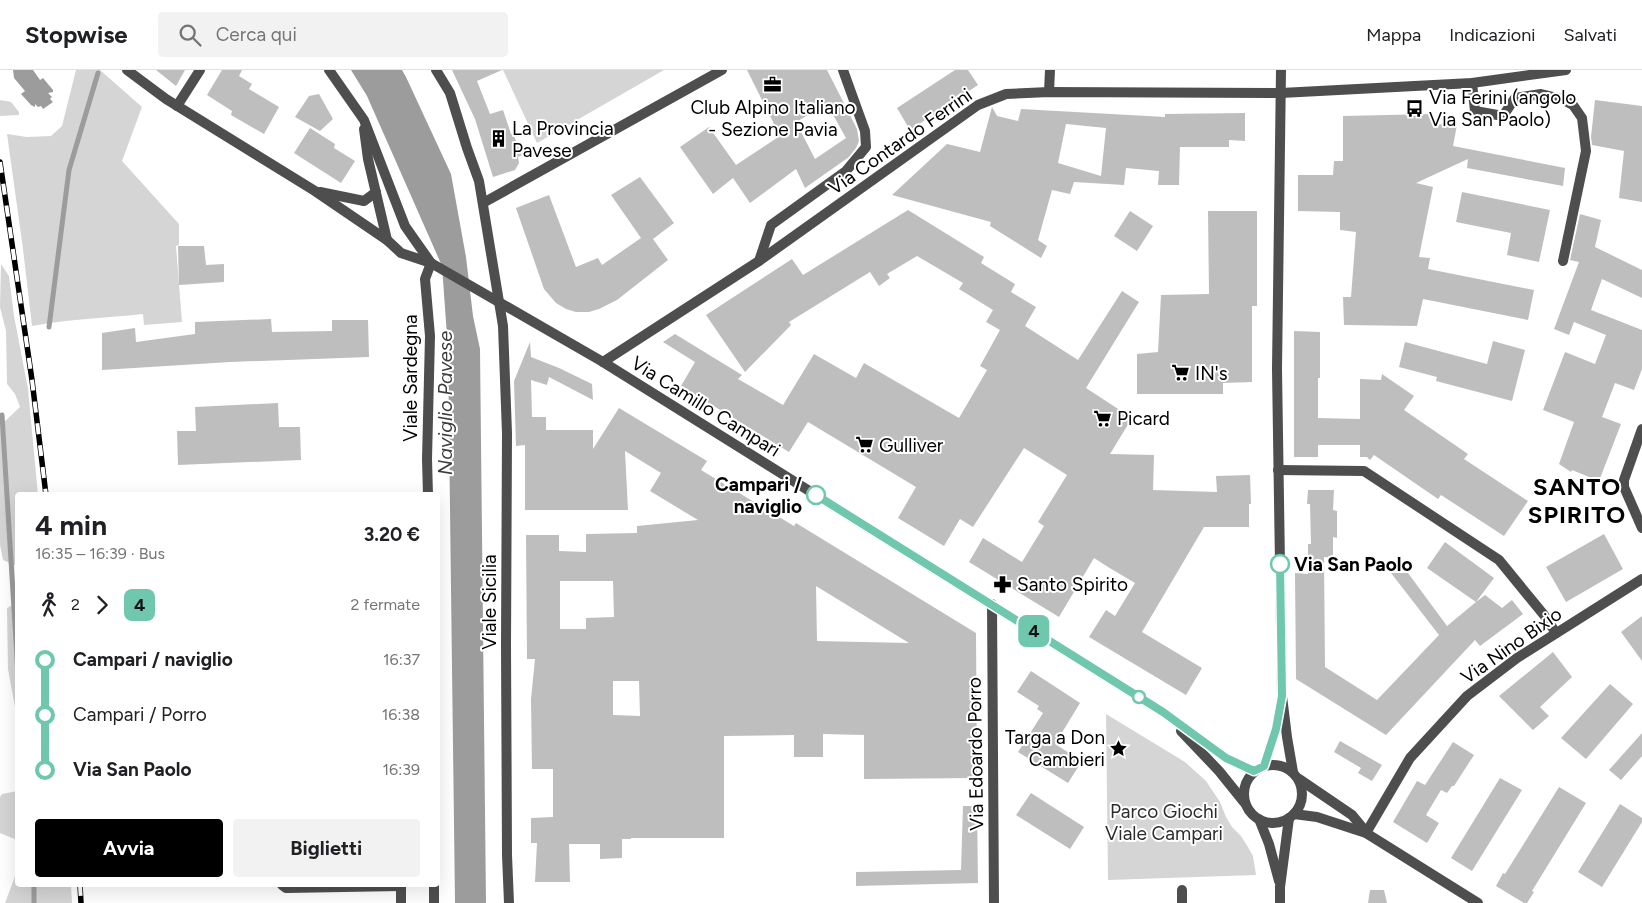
<!DOCTYPE html>
<html lang="it">
<meta charset="utf-8">
<style>
body{margin:0;font-family:Figtree,sans-serif;background:#f2f2f2;color:#202124;height:100vh;display:flex;flex-direction:column;font-size:19px;white-space:nowrap}
*{box-sizing:border-box;margin:0}
p{font-size:16px;color:#757577}
.icon{flex:none;width:28px;height:28px;fill:none;stroke:currentColor;stroke-width:2;stroke-linecap:round;stroke-linejoin:round}
.map{position:relative;flex:1;overflow:hidden}
.side{position:absolute;left:15px;top:422px;width:425px;height:395px;display:flex;flex-direction:column;background:#fff;border-radius:5px;box-shadow:0 5px 20px #0002}
.side>*{flex:none}
.badge{padding:0 10px;border-radius:8px;font-size:18px;line-height:32px}
.map>.badge{position:absolute;translate:-50% -50%;box-shadow:0 0 0 2px #fff}
.legs{display:flex;align-items:center;gap:8px;height:55px;padding:0 20px;font-size:16px}
.legs p{margin-inline-start:auto}
.overview{display:flex;align-items:center;justify-content:space-between;height:85px;padding:0 20px}
h1{font-size:28px;font-weight:700;line-height:38px}
.action{display:flex;gap:10px;margin-top:auto;padding:10px 20px}
.action a{flex:1;height:58px;border-radius:5px;background:#000;color:#fff;font-size:20px;font-weight:700;line-height:58px;text-align:center}
.action a+a{background:#f2f2f2;color:#202124}
ul{padding:0 20px;list-style:none}
li{display:flex;align-items:center;gap:18px;height:55px;font-size:19px}
li i{display:grid;place-items:center;width:8px;height:100%;margin:0 6px;background:currentColor}
li i::after{content:'';width:12px;height:12px;margin:-6px;border:4px solid;border-radius:50%;background:#fff}
li p{margin-inline-start:auto}
li:first-child i{background:linear-gradient(#0000 50%,currentColor 0)}
li:last-child i{background:linear-gradient(currentColor 50%,#0000 0)}
header{display:flex;align-items:center;gap:30px;box-sizing:border-box;height:70px;padding:0 25px;background:#fff;border-bottom:1px solid #e0e0e0}
header strong{font-size:24px}
nav{display:flex;gap:28px;margin-inline-start:auto;font-size:18px}
.search{width:350px;height:45px;background:#f2f2f2;display:flex;align-items:center;gap:12px;box-sizing:border-box;padding:0 18px;border-radius:5px;color:#757577;font-size:19px}
.map>svg:first-child{display:block}
.green{fill:#d5d5d5}
.water{fill:#9c9c9c}
.lines{fill:none;stroke-linecap:round;stroke-linejoin:round}
.stream{stroke:#9c9c9c;stroke-width:5}
.building{fill:#bebebe;fill-rule:evenodd}
.minor{stroke:#4e4e4e;stroke-width:10}
.tertiary{stroke:#4e4e4e;stroke-width:10}
.rail-casing{stroke:#000;stroke-width:5.5}
.rail{stroke:#fff;stroke-width:4;stroke-dasharray:11;stroke-linecap:butt}
.line-1-casing{stroke:#fff;stroke-width:11}
.line-1{stroke:#6fc7ae;stroke-width:8}
.stop-1-dot{fill:#fff;stroke:#6fc7ae;stroke-width:2.5}
.labels{text-anchor:middle;stroke-width:4;stroke-linejoin:round;paint-order:stroke}
.poi-label{font-size:19px;fill:#000;stroke:#fff;text-anchor:start}
.street-label{font-size:19px;fill:#000;stroke:#fff}
.stop-label{font-size:19px;font-weight:bold;fill:#000;stroke:#fff;text-anchor:end}
.park-label{font-size:19px;fill:#2c2c2c;stroke:#fff}
.water-label{font-size:20px;font-style:italic;fill:#3d3d3d;stroke:#fff}
.district-label{font-size:24px;font-weight:bold;letter-spacing:1px;fill:#000;stroke:#fff}
</style>
<header>
<strong>Stopwise</strong>
<div class="search"><svg class="icon" aria-label="search" viewBox="0 0 24 24"><circle cx="10" cy="10" r="6"/><path d="M15 15l6 6"/></svg>Cerca qui</div>
<nav><a>Mappa</a><a>Indicazioni</a><a>Salvati</a></nav>
</header>
<div class="map">
<svg width="1642" height="833" viewBox="0 0 1642 833">
<rect width="100%" height="100%" fill="#fff"/>
<g class="green">
<path d="M76 0H100L142 37 122 91 179 154V175L176 176 182 252 144 255 143 244C106 248 68 249 32 256L23 179 7 64 27 67 51 66 62 56Z"/>
<path d="M503 0H664L537 73Z"/>
<path d="M0 30 11 32 19 42V45L0 46Z"/>
<path d="M1 194 9 206 14 246 28 319 38 425H18L17 496 3 490 0 475V356L20 337 15 324 7 314 6 261 0 237Z"/>
<path d="M17 533V648L8 599 7 538Z"/>
<path d="M1106 644 1185 692 1206 711 1220 732 1226 747 1232 757 1241 766 1248 777 1253 786 1256 805 1108 810Z"/>
<path d="M17 721H18L17 770 0 763V727L2 724Z"/>
<path d="M17 801 18 815H71L72 833H5Z"/>
</g>
<g class="water">
<path d="M13 0H33L40 10 43 8 53 20V22L48 23 52 27 50 29 53 32 43 39 41 36 38 37 35 34V37L31 35 21 24 25 21 14 8Z"/>
<path d="M351 0H402L406 7 451 104 466 187 473 246 480 279 486 833H455L448 280 442 196 367 26Z"/>
</g>
<g class="lines">
<g class="stream">
<path d="M49 257 69 100 98 3"/>
<path d="M2 345 18 603"/>
<path d="M34 815V833"/>
</g>
</g>
<g class="building">
<path d="M156 0H185L176 16Z"/>
<path d="M222 0H242L239 6 252 14 249 19 279 37 264 64 231 45 232 41 207 25Z"/>
<path d="M452 0H502L477 11 490 44 503 40 511 64H513L522 85 518 87 519 93 515 100 493 107 475 49Z"/>
<path d="M747 0H827L857 59 859 71 856 78 849 87 805 118 796 99 750 133 733 108 713 124 680 77 709 57 736 95 780 66ZM827 34 846 68 815 89 796 52Z"/>
<path d="M955 0H968L978 15 910 60 897 38Z"/>
<path d="M319 24 333 49 320 61 295 47 309 26Z"/>
<path d="M1595 30 1642 36V132L1619 128 1624 81 1592 75 1591 67Z"/>
<path d="M992 37 997 46 1018 51 1021 39 1165 47V44L1245 43V71L1229 70V77H1180L1179 115H1158L1159 101 1126 98 1124 115 1074 112 1070 124 1052 120 1038 170 1047 176 1041 188 990 156 991 152 892 125 947 74 980 82ZM1066 54 1106 58 1101 106 1058 93Z"/>
<path d="M1432 44 1433 54 1457 55 1453 76 1565 98 1563 116 1467 98 1468 89 1416 113 1433 117 1419 187 1430 188 1428 199 1534 220 1528 250 1423 229 1417 256 1344 255 1343 227H1351L1356 162 1340 160V142L1298 141V105H1333L1334 91H1343V46Z"/>
<path d="M310 58 335 74 334 78 355 91 341 113 294 83Z"/>
<path d="M640 107 674 153 653 169 668 190 617 230 599 239 589 242H576L566 239 556 233 544 219 516 138 549 125 576 197 598 188 602 195 641 168 611 125Z"/>
<path d="M1462 122 1550 140 1539 192 1507 185 1511 163 1456 152Z"/>
<path d="M908 140 984 187 981 193 1015 214 1011 222 1036 237 1025 256 1078 290 1122 221 1139 232 1086 318 1132 348 1110 384 1154 385 1153 420 1217 422 1216 406 1250 405 1251 434H1249V457H1204L1142 562 1202 598 1186 625 1089 567 1106 540 1115 546 1135 513 1108 497 1094 488 1059 547 969 492 983 468 1022 492 1044 456 1038 452 1067 405 1024 378 973 457 960 449 944 476 898 448 916 417 808 352 789 382 681 316 695 292 663 272 675 264 742 305 738 309 783 335 814 284 856 308 864 293 959 348 987 300 980 296 1000 260 986 252 993 240 959 219 963 213 917 186 887 204 890 208 879 216 870 202 789 252 791 255 745 302 706 245 792 189 803 205Z"/>
<path d="M1130 141 1153 156 1137 181 1114 166Z"/>
<path d="M1208 141H1257V236H1252V312L1223 313V324H1137V284L1158 282 1161 225 1209 224Z"/>
<path d="M1580 144 1601 150 1595 177 1642 200V228L1602 209 1591 240 1642 260V299L1634 320 1615 313 1602 347 1621 354 1599 411 1572 400 1571 402 1559 394 1574 352 1543 340 1565 282 1595 294 1606 265 1574 252 1569 265 1554 259 1579 192 1570 190Z"/>
<path d="M178 176H204L206 195 224 194V212L179 215Z"/>
<path d="M271 249 272 262 332 261V250H368L369 287 230 292 102 300V263L135 258 136 272 195 264V252Z"/>
<path d="M1294 261 1320 262V308H1318V348L1360 349V309L1381 310 1382 304 1414 326 1404 340 1468 384 1464 389 1528 431 1504 466 1441 425 1438 429 1374 385 1370 390 1367 387H1360V375H1318V387H1294Z"/>
<path d="M1493 271 1525 280 1512 331 1436 311 1437 307 1399 297 1405 272 1487 294Z"/>
<path d="M530 272 531 287 559 298 592 314 593 330 549 307 547 315 531 310 532 347H546V360H593V379L619 338 707 391 701 400 794 456 796 453 976 563 977 708 864 709V665L823 664V687H794V665L724 666V768H631V769H622V788L600 789V774H569L570 812H535L537 773H531V748L553 747V699H532L531 629 535 589H527L526 465H559V481L586 482V464L637 463V456L698 450 650 421 661 403 625 381 628 440H525V375L516 376 514 311ZM560 511H613L614 547 586 548V559H560ZM816 516 909 573 817 571ZM613 611H639L640 646 613 645Z"/>
<path d="M278 333 279 357H300L301 390 178 395 177 361H196L195 337Z"/>
<path d="M1308 420H1334L1333 440 1337 441V468L1333 467V488L1324 487 1325 597 1377 630 1439 565 1391 503H1408L1447 556 1476 532 1427 498 1445 472 1494 508 1476 532 1485 525 1502 538 1512 530 1523 544 1480 576 1475 570 1386 665 1296 609 1295 503 1308 504V474H1311L1310 434H1307Z"/>
<path d="M1604 464 1623 499 1566 532 1546 497Z"/>
<path d="M1642 546V591L1621 562Z"/>
<path d="M1553 582 1572 607 1540 637 1549 646 1533 660 1499 626Z"/>
<path d="M1031 601 1080 633 1055 674 1082 691 1068 713 1018 682 1043 643 1037 639 1039 636 1017 622Z"/>
<path d="M1610 614 1633 634 1586 689 1561 668Z"/>
<path d="M1642 663V686L1621 710 1609 700Z"/>
<path d="M1340 671 1382 695 1372 711 1358 703 1361 698 1334 682Z"/>
<path d="M1453 672 1474 685 1454 716H1452L1447 723 1441 720 1426 745 1439 753 1427 773 1393 752 1417 711 1425 715Z"/>
<path d="M1500 708 1522 720 1472 801 1451 788Z"/>
<path d="M1559 717 1586 733 1532 821 1534 822 1527 833H1524L1496 816 1503 803 1505 804Z"/>
<path d="M1031 723 1084 757 1070 779 1016 745Z"/>
<path d="M1620 734 1642 748V752L1602 817 1578 802Z"/>
<path d="M963 736H977L978 813 856 816V802L961 800Z"/>
<path d="M1370 820H1384L1387 833H1368Z"/>
</g>
<g class="lines">
<g class="minor">
<path d="M436 0 450 23 467 78 479 111 503 256 507 363 506 576 507 785 509 833"/>
<path d="M1472 13 1475 41 1503 46 1515 28 1541 24 1562 29 1573 35 1582 48 1586 81 1563 191"/>
<path d="M1049 22 1050 0"/>
<path d="M177 36 200 0"/>
<path d="M483 133 722 0"/>
<path d="M759 191 771 155 846 101 866 77 865 61 843 0"/>
<path d="M603 292 759 191 978 35 1006 24 1049 22 1281 23 1472 13 1566 0"/>
<path d="M1642 359 1624 410V417L1642 458"/>
<path d="M1278 400 1364 401 1499 490 1544 545 1556 563"/>
<path d="M428 425 427 389 430 266 425 209 431 193"/>
<path d="M992 534 994 833"/>
<path d="M1366 763 1410 688 1467 626 1517 588 1642 509"/>
<path d="M282 815 286 818 401 816V815"/>
<path d="M434 815V833"/>
<path d="M1182 820V833"/>
<path d="M401 833V816"/>
</g>
<g class="tertiary">
<path d="M127 0 166 29 315 121 387 170 401 183 431 193 603 292 1163 642 1226 688 1254 701"/>
<path d="M329 0 364 50 405 156 431 193"/>
<path d="M1281 0 1277 299 1282 626 1287 667 1293 702"/>
<path d="M364 59 368 89 387 170"/>
<path d="M320 122 364 131 376 122"/>
<path d="M1181 661 1219 701 1244 732"/>
<circle cx="1273" cy="724" r="29"/>
<path d="M1264 696 1276 659 1280 640"/>
<path d="M1299 709 1352 745 1366 762"/>
<path d="M1294 744 1317 747 1366 763 1478 833"/>
<path d="M1259 749 1269 774 1279 811"/>
<path d="M1280 833V817L1289 748"/>
</g>
<defs>
<g id="rail">
<path d="M0 92 32 310 46 425"/>
<path d="M80 815 81 833"/>
</g>
</defs>
<use href="#rail" class="rail-casing"/>
<use href="#rail" class="rail"/>
</g>
<g class="lines">
<defs>
<path id="line-1" d="M816 425 1163 642 1226 688 1254 701 1264 696 1276 659 1282 626 1280 494"/>
</defs>
<use href="#line-1" class="line-1-casing"/>
<use href="#line-1" class="line-1"/>
</g>
<defs>
<symbol id="office-bare" viewBox="-9 -9 18 18"><path d="M-6-3h4V-5.5h4V-3h4V5H-6ZM-1-4.5V-3h2v-1.5ZM-6 0V1H6V0Z" fill="#000" stroke="#fff" stroke-width="2.5" paint-order="stroke"/></symbol>
<symbol id="bus-bare" viewBox="-9 -9 18 18"><path d="M-5-6H5V4H4V6H2V4H-2V6H-4V4H-5ZM-3.5-4V0h7V-4ZM-3.5 1.2v1.5H-2V1.2ZM2 1.2v1.5H3.5V1.2Z" fill="#000" stroke="#fff" stroke-width="2.5" paint-order="stroke"/></symbol>
<symbol id="building-bare" viewBox="-9 -9 18 18"><path d="M-4-6H4V6H1V3H-1V6H-4ZM-2.5-4.3h1.7v1.8h-1.7ZM.8-4.3h1.7v1.8H.8ZM-2.5-1h1.7V.8h-1.7ZM.8-1h1.7V.8H.8Z" fill="#000" stroke="#fff" stroke-width="2.5" paint-order="stroke"/></symbol>
<symbol id="supermarket-bare" viewBox="-9 -9 18 18"><path d="M-6-5.5h2.5l.6 2H6L4.5 2H-2.5L-4.4-4H-6ZM-1.5 3.2a1.3 1.3 0 1 0 .1 0ZM3 3.2a1.3 1.3 0 1 0 .1 0Z" fill="#000" stroke="#fff" stroke-width="2.5" paint-order="stroke"/></symbol>
<symbol id="pharmacy-bare" viewBox="-9 -9 18 18"><path d="M-2-6h4v4h4v4h-4v4h-4v-4h-4v-4h4Z" fill="#000" stroke="#fff" stroke-width="2.5" paint-order="stroke"/></symbol>
<symbol id="sight-bare" viewBox="-9 -9 18 18"><path d="M0-6L1.8-2.2L6-1.7L2.9 1.2L3.7 5.4L0 3.3L-3.7 5.4L-2.9 1.2L-6-1.7L-1.8-2.2Z" fill="#000" stroke="#fff" stroke-width="2.5" paint-order="stroke"/></symbol>
</defs>
<g fill-rule="evenodd">
<use href="#office-bare" x="760" y="2" width="25" height="25"/>
<use href="#bus-bare" x="1402" y="26" width="25" height="25"/>
<use href="#building-bare" x="486" y="56" width="25" height="25"/>
<use href="#supermarket-bare" x="1168" y="290" width="25" height="25"/>
<use href="#supermarket-bare" x="1090" y="336" width="25" height="25"/>
<use href="#supermarket-bare" x="852" y="362" width="25" height="25"/>
<use href="#pharmacy-bare" x="990" y="502" width="25" height="25"/>
<use href="#sight-bare" x="1106" y="666" width="25" height="25"/>
</g>
<g class="stop-1-dot">
<circle cx="816" cy="425" r="9"/>
<circle cx="1280" cy="494" r="9"/>
<circle cx="1139" cy="627" r="6"/>
</g>
<g class="labels">
<g class="poi-label">
<text x="1429" y="34">Via Ferini (angolo<tspan x="1429" dy="22">Via San Paolo)</tspan></text>
<text x="773" y="44" text-anchor="middle">Club Alpino Italiano<tspan x="773" dy="22">- Sezione Pavia</tspan></text>
<text x="512" y="65">La Provincia<tspan x="512" dy="22">Pavese</tspan></text>
<text x="1195" y="310">IN's</text>
<text x="1117" y="355">Picard</text>
<text x="879" y="382">Gulliver</text>
<text x="1017" y="521">Santo Spirito</text>
<text x="1105" y="674" text-anchor="end">Targa a Don<tspan x="1105" dy="22">Cambieri</tspan></text>
</g>
<g class="street-label">
<text transform="translate(900 71) rotate(-35)" y="7">Via Contardo Ferrini</text>
<text transform="translate(410 308) rotate(-90)" y="7">Viale Sardegna</text>
<text transform="translate(706 336) rotate(32)" y="7">Via Camillo Campari</text>
<text transform="translate(489 532) rotate(-90)" y="7">Viale Sicilia</text>
<text transform="translate(1511 575) rotate(-35)" y="7">Via Nino Bixio</text>
<text transform="translate(975 684) rotate(-91)" y="7">Via Edoardo Porro</text>
</g>
<g class="stop-label">
<text x="802" y="421">Campari /<tspan x="802" dy="22">naviglio</tspan></text>
<text x="1294" y="501" text-anchor="start">Via San Paolo</text>
</g>
<g class="park-label">
<text x="1164" y="748">Parco Giochi<tspan x="1164" dy="22">Viale Campari</tspan></text>
</g>
<g class="water-label">
<text transform="translate(445 333) rotate(-90)" y="7">Naviglio Pavese</text>
</g>
<g class="district-label">
<text x="1577" y="425">SANTO<tspan x="1577" dy="28">SPIRITO</tspan></text>
</g>
</g>
</svg>
<b class="badge" style="left:1034px;top:561px;background:#6fc7ae;color:#111">4</b>
<section class="side">
<div class="overview"><div><h1>4 min</h1><p>16:35 – 16:39 · Bus</p></div><b>3.20 €</b></div>
<div class="legs"><svg class="icon" aria-label="walk" viewBox="0 0 24 24"><circle cx="13" cy="4" r="2"/><path d="M13 8l-2 6 4 7M11 14l-3 7M7 12l3-4h3l4 4"/></svg>2<svg class="icon" aria-label="forward" viewBox="0 0 24 24"><path d="M9 5l7 7-7 7"/></svg><b class="badge" style="background:#6fc7ae;color:#111">4</b><p>2 fermate</p></div>
<ul>
<li><i style="color:#6fc7ae"></i><b>Campari / naviglio</b><p>16:37</p></li>
<li><i style="color:#6fc7ae"></i><span>Campari / Porro</span><p>16:38</p></li>
<li><i style="color:#6fc7ae"></i><b>Via San Paolo</b><p>16:39</p></li>
</ul>
<div class="action"><a>Avvia</a><a>Biglietti</a></div>
</section>
</div>
